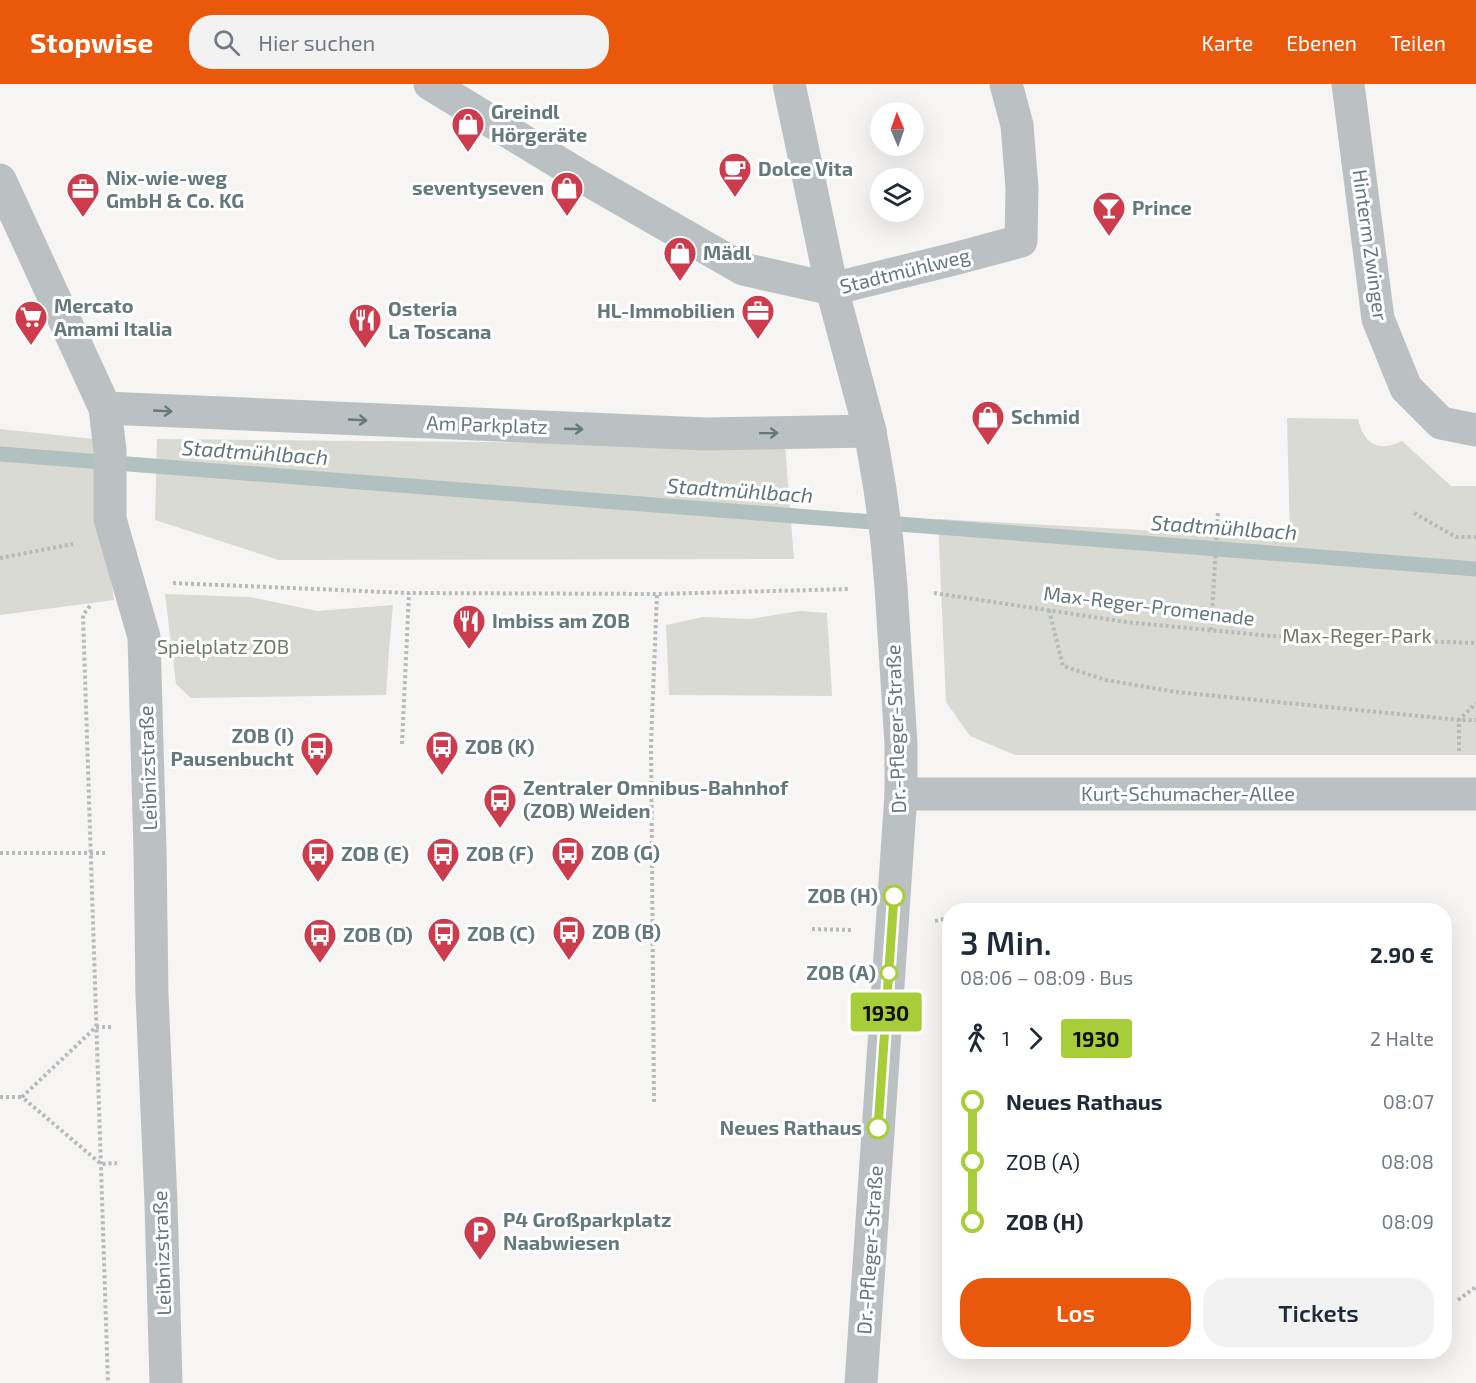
<!DOCTYPE html>
<html lang="de">
<meta charset="utf-8">
<style>
body{margin:0;font-family:"Exo 2",sans-serif;background:#f2f2f3;color:#1f2937;height:100vh;display:flex;flex-direction:column;font-size:22px;white-space:nowrap}
*{box-sizing:border-box;margin:0}
p{font-size:20px;color:#747a83}
.icon{flex:none;width:33px;height:33px;fill:none;stroke:currentColor;stroke-width:2;stroke-linecap:round;stroke-linejoin:round}
.map{position:relative;flex:1;overflow:hidden}
.details{position:absolute;left:942px;top:819px;width:510px;height:456px;display:flex;flex-direction:column;background:#fff;border-radius:24px;box-shadow:0 6px 24px #0002}
.details>*{flex:none}
.badge{padding:0 12px;border-radius:4px;font-size:21px;line-height:39px}
.needle{width:39px;rotate:358deg}
.tools{position:absolute;left:870px;top:18px;display:grid;gap:12px}
.tools a{display:grid;place-items:center;width:54px;height:54px;border-radius:50%;background:#fff;box-shadow:0 6px 24px #0002;font-size:30px}
.map>.badge{position:absolute;translate:-50% -50%;box-shadow:0 0 0 3px #fff}
.legs{display:flex;align-items:center;gap:9px;height:66px;padding:0 18px;font-size:20px}
.legs p{margin-inline-start:auto}
.overview{display:flex;align-items:center;justify-content:space-between;height:102px;padding:0 18px}
h1{font-size:33px;font-weight:600;line-height:45px}
.button{display:flex;gap:12px;margin-top:auto;padding:12px 18px}
.button a{flex:1;height:69px;border-radius:24px;background:#ea580c;color:#fff;font-size:24px;font-weight:600;line-height:69px;text-align:center}
.button a+a{background:#f2f2f3;color:#1f2937}
ul{padding:0 18px;list-style:none}
li{display:flex;align-items:center;gap:21px;height:60px;font-size:22px}
li i{display:grid;place-items:center;width:9px;height:100%;margin:0 8px;background:currentColor}
li i::after{content:'';width:15px;height:15px;margin:-8px;border:4px solid;border-radius:50%;background:#fff}
li p{margin-inline-start:auto}
li:first-child i{background:linear-gradient(#0000 50%,currentColor 0)}
li:last-child i{background:linear-gradient(currentColor 50%,#0000 0)}
header{display:flex;align-items:center;gap:36px;box-sizing:border-box;height:84px;padding:0 30px;background:#ea580c;color:#fff}
header strong{font-size:28px}
nav{display:flex;gap:33px;margin-inline-start:auto;font-size:21px}
.search{width:420px;height:54px;background:#f2f2f3;display:flex;align-items:center;gap:15px;box-sizing:border-box;padding:0 21px;border-radius:24px;color:#747a83;font-size:22px}
.map>svg:first-child{display:block}
.green{fill:#d8dad3}
.lines{fill:none;stroke-linecap:round;stroke-linejoin:round}
.stream{stroke:#b1c1bf;stroke-width:15}
.path{stroke:#b5baba;stroke-width:4;stroke-dasharray:3 3;stroke-linecap:butt}
.pedestrian{stroke:#bbc1c2;stroke-width:33}
.minor{stroke:#bbc1c2;stroke-width:33}
.tertiary{stroke:#bbc1c2;stroke-width:33}
.oneway{stroke:#65797a}
.line-1-casing{stroke:#fff;stroke-width:14}
.line-1{stroke:#a7ce39;stroke-width:9}
.stop-1-dot{fill:#fff;stroke:#a7ce39;stroke-width:3}
.labels{text-anchor:middle;stroke-width:6;stroke-linejoin:round;paint-order:stroke}
.poi-label{font-size:20px;font-weight:bold;fill:#65797a;stroke:#fff;text-anchor:start}
.street-label{font-size:20px;fill:#65797a;stroke:#fff}
.park-label{font-size:20px;fill:#707867;stroke:#fff}
.stop-label{font-size:20px;font-weight:bold;fill:#65797a;stroke:#fff;text-anchor:end}
.water-label{font-size:21px;font-style:italic;fill:#5f7674;stroke:#fff}
</style>
<header>
<strong>Stopwise</strong>
<div class="search"><svg class="icon" aria-label="search" viewBox="0 0 24 24"><circle cx="10" cy="10" r="6"/><path d="M15 15l6 6"/></svg>Hier suchen</div>
<nav><a>Karte</a><a>Ebenen</a><a>Teilen</a></nav>
</header>
<div class="map">
<svg width="1476" height="1299" viewBox="0 0 1476 1299">
<rect width="100%" height="100%" fill="#f6f5f3"/>
<g class="green">
<path d="M1287 334 1358 335C1364 360 1378 369 1402 357L1451 402H1476V671H1015L970 652 946 618 938 435 1290 454Z"/>
<path d="M0 345 94 355 114 516 0 531Z"/>
<path d="M157 355 785 361 794 475 279 476 155 436Z"/>
<path d="M165 510 250 513 317 527 393 521 389 566 386 611 191 614 176 600Z"/>
<path d="M800 527 827 529 832 612 669 611 666 541 703 533 749 535Z"/>
</g>
<g class="lines">
<path class="stream" d="M0 370 1476 485"/>
<g class="path">
<path d="M1414 429 1456 453H1476"/>
<path d="M0 474 73 460"/>
<path d="M173 499 409 509 657 510 849 505"/>
<path d="M934 509 1126 538 1271 552 1476 559"/>
<path d="M90 522 83 531 108 1299"/>
<path d="M1049 526 1063 582 1106 596 1176 608 1459 636H1476"/>
<path d="M1211 546 1218 428"/>
<path d="M402 660 409 509"/>
<path d="M1459 667V636L1476 619"/>
<path d="M0 769H107"/>
<path d="M983 826 998 823 1001 826"/>
<path d="M935 837 950 834"/>
<path d="M812 845 851 846"/>
<path d="M111 943H96L22 1013 101 1080 117 1079"/>
<path d="M0 1013H22"/>
<path d="M654 1018 651 660 657 510"/>
<path d="M1458 1216 1476 1203"/>
</g>
<g class="pedestrian">
<path d="M430 0 581 92"/>
<path d="M832 205 954 175 1021 157 1022 104 1017 41 1006 0"/>
</g>
<g class="minor">
<path d="M1348 0 1378 235 1406 304 1441 339 1476 346"/>
<path d="M581 92 743 185 832 205"/>
<path d="M0 96 105 324 110 367V435L144 553 150 768 152 911 161 1119 166 1299"/>
<path d="M105 324 705 350 870 347"/>
<path d="M901 710H1476"/>
</g>
<path class="tertiary" d="M789 0 832 205 870 347 880 405 887 457 891 503 901 660V710L861 1299"/>
</g>
<defs><path id="oneway-shaft" d="M-6 0H5M1.5-3L5.5 0L1.5 3" fill="none" stroke-width="1.6" stroke-linecap="round" stroke-linejoin="round" transform="scale(1.5)"/></defs>
<g class="oneway">
<use href="#oneway-shaft" transform="translate(163 327) rotate(3)"/>
<use href="#oneway-shaft" transform="translate(358 336) rotate(3)"/>
<use href="#oneway-shaft" transform="translate(574 345) rotate(2)"/>
<use href="#oneway-shaft" transform="translate(769 349) rotate(-1)"/>
</g>
<g class="lines">
<defs>
<path id="line-1" d="M878 1044 894 812"/>
</defs>
<use href="#line-1" class="line-1-casing"/>
<use href="#line-1" class="line-1"/>
</g>
<defs>
<symbol id="shop-pin" viewBox="-11 -11 22 30"><path d="M0 17L-7.5 6A9.5 9.5 0 1 1 7.5 6Z" fill="#cd3c4d" stroke="#fff"/><path d="M-5-2.5h2.3a2.7 3.5 0 0 1 5.4 0H5L5.5 6h-11ZM-1.5-2.5h3a1.5 2.3 0 0 0-3 0Z" fill="#fff"/></symbol>
<symbol id="cafe-pin" viewBox="-11 -11 22 30"><path d="M0 17L-7.5 6A9.5 9.5 0 1 1 7.5 6Z" fill="#cd3c4d" stroke="#fff"/><path d="M-5.5-4.5H6V0H3Q3 3.5 0 3.5H-2.5Q-5.5 3.5-5.5 0ZM3-3.2v2h1.7v-2ZM-6 4.5H4V6H-6Z" fill="#fff"/></symbol>
<symbol id="office-pin" viewBox="-11 -11 22 30"><path d="M0 17L-7.5 6A9.5 9.5 0 1 1 7.5 6Z" fill="#cd3c4d" stroke="#fff"/><path d="M-6-3h4V-5.5h4V-3h4V5H-6ZM-1-4.5V-3h2v-1.5ZM-6 0V1H6V0Z" fill="#fff"/></symbol>
<symbol id="bar-pin" viewBox="-11 -11 22 30"><path d="M0 17L-7.5 6A9.5 9.5 0 1 1 7.5 6Z" fill="#cd3c4d" stroke="#fff"/><path d="M-6-5H6L.8 .8V4.5H3.5V6h-7V4.5H-.8V.8Z" fill="#fff"/></symbol>
<symbol id="supermarket-pin" viewBox="-11 -11 22 30"><path d="M0 17L-7.5 6A9.5 9.5 0 1 1 7.5 6Z" fill="#cd3c4d" stroke="#fff"/><path d="M-6-5.5h2.5l.6 2H6L4.5 2H-2.5L-4.4-4H-6ZM-1.5 3.2a1.3 1.3 0 1 0 .1 0ZM3 3.2a1.3 1.3 0 1 0 .1 0Z" fill="#fff"/></symbol>
<symbol id="restaurant-pin" viewBox="-11 -11 22 30"><path d="M0 17L-7.5 6A9.5 9.5 0 1 1 7.5 6Z" fill="#cd3c4d" stroke="#fff"/><path d="M-5-6h1v4h1v-4h1v4h1v-4h1v5L-1.5 .5V6h-2V.5L-5-1ZM5-6V6H3V1.5H1.5Q1.5-4 5-6Z" fill="#fff"/></symbol>
<symbol id="bus-pin" viewBox="-11 -11 22 30"><path d="M0 17L-7.5 6A9.5 9.5 0 1 1 7.5 6Z" fill="#cd3c4d" stroke="#fff"/><path d="M-5-6H5V4H4V6H2V4H-2V6H-4V4H-5ZM-3.5-4V0h7V-4ZM-3.5 1.2v1.5H-2V1.2ZM2 1.2v1.5H3.5V1.2Z" fill="#fff"/></symbol>
<symbol id="parking-pin" viewBox="-11 -11 22 30"><path d="M0 17L-7.5 6A9.5 9.5 0 1 1 7.5 6Z" fill="#cd3c4d" stroke="#fff"/><path d="M-3.5-5.5H1a3.5 3.5 0 0 1 0 7H-1V5.5H-3.5ZM-1-3.4V-.6H.8a1.4 1.4 0 0 0 0-2.8Z" fill="#fff"/></symbol>
</defs>
<g fill-rule="evenodd">
<use href="#shop-pin" x="449" y="21" width="38" height="52"/>
<use href="#cafe-pin" x="716" y="66" width="38" height="52"/>
<use href="#shop-pin" x="548" y="85" width="38" height="52"/>
<use href="#office-pin" x="64" y="86" width="38" height="52"/>
<use href="#bar-pin" x="1090" y="105" width="38" height="52"/>
<use href="#shop-pin" x="661" y="150" width="38" height="52"/>
<use href="#office-pin" x="739" y="208" width="38" height="52"/>
<use href="#supermarket-pin" x="12" y="214" width="38" height="52"/>
<use href="#restaurant-pin" x="346" y="217" width="38" height="52"/>
<use href="#shop-pin" x="969" y="314" width="38" height="52"/>
<use href="#restaurant-pin" x="450" y="518" width="38" height="52"/>
<use href="#bus-pin" x="423" y="644" width="38" height="52"/>
<use href="#bus-pin" x="298" y="645" width="38" height="52"/>
<use href="#bus-pin" x="481" y="697" width="38" height="52"/>
<use href="#bus-pin" x="549" y="750" width="38" height="52"/>
<use href="#bus-pin" x="299" y="751" width="38" height="52"/>
<use href="#bus-pin" x="424" y="751" width="38" height="52"/>
<use href="#bus-pin" x="550" y="829" width="38" height="52"/>
<use href="#bus-pin" x="425" y="831" width="38" height="52"/>
<use href="#bus-pin" x="301" y="832" width="38" height="52"/>
<use href="#parking-pin" x="461" y="1129" width="38" height="52"/>
</g>
<g class="stop-1-dot">
<circle cx="894" cy="812" r="10"/>
<circle cx="889" cy="889" r="8"/>
<circle cx="878" cy="1044" r="10"/>
</g>
<g class="labels">
<g class="poi-label">
<text x="491" y="35">Greindl<tspan x="491" dy="23">Hörgeräte</tspan></text>
<text x="758" y="92">Dolce Vita</text>
<text x="106" y="101">Nix-wie-weg<tspan x="106" dy="23">GmbH &amp; Co. KG</tspan></text>
<text x="544" y="111" text-anchor="end">seventyseven</text>
<text x="1132" y="131">Prince</text>
<text x="703" y="176">Mädl</text>
<text x="54" y="229">Mercato<tspan x="54" dy="23">Amami Italia</tspan></text>
<text x="388" y="232">Osteria<tspan x="388" dy="23">La Toscana</tspan></text>
<text x="735" y="234" text-anchor="end">HL-Immobilien</text>
<text x="1011" y="340">Schmid</text>
<text x="492" y="544">Imbiss am ZOB</text>
<text x="294" y="659" text-anchor="end">ZOB (I)<tspan x="294" dy="23">Pausenbucht</tspan></text>
<text x="465" y="670">ZOB (K)</text>
<text x="523" y="711">Zentraler Omnibus-Bahnhof<tspan x="523" dy="23">(ZOB) Weiden</tspan></text>
<text x="591" y="776">ZOB (G)</text>
<text x="341" y="777">ZOB (E)</text>
<text x="466" y="777">ZOB (F)</text>
<text x="592" y="855">ZOB (B)</text>
<text x="467" y="857">ZOB (C)</text>
<text x="343" y="858">ZOB (D)</text>
<text x="503" y="1143">P4 Großparkplatz<tspan x="503" dy="23">Naabwiesen</tspan></text>
</g>
<g class="street-label">
<text transform="translate(1370 161) rotate(82)" y="7">Hinterm Zwinger</text>
<text transform="translate(905 187) rotate(-14)" y="7">Stadtmühlweg</text>
<text transform="translate(487 341) rotate(2)" y="7">Am Parkplatz</text>
<text transform="translate(1149 522) rotate(7)" y="7">Max-Reger-Promenade</text>
<text transform="translate(896 645) rotate(-92)" y="7">Dr.-Pfleger-Straße</text>
<text transform="translate(148 684) rotate(-92)" y="7">Leibnizstraße</text>
<text x="1188" y="717">Kurt-Schumacher-Allee</text>
<text transform="translate(870 1166) rotate(-86)" y="7">Dr.-Pfleger-Straße</text>
<text transform="translate(162 1169) rotate(-92)" y="7">Leibnizstraße</text>
</g>
<g class="park-label">
<text x="1357" y="559">Max-Reger-Park</text>
<text x="223" y="570">Spielplatz ZOB</text>
</g>
<g class="stop-label">
<text x="878" y="819">ZOB (H)</text>
<text x="876" y="896">ZOB (A)</text>
<text x="862" y="1051">Neues Rathaus</text>
</g>
<g class="water-label">
<text transform="translate(255 369) rotate(4)" y="7">Stadtmühlbach</text>
<text transform="translate(740 407) rotate(4)" y="7">Stadtmühlbach</text>
<text transform="translate(1224 444) rotate(4)" y="7">Stadtmühlbach</text>
</g>
</g>
</svg>
<div class="tools">
<a><svg class="needle" viewBox="-14 -14 28 28"><path d="M0-13l5 13h-10z" fill="#e53935"/><path d="M0 13l5-13h-10z" fill="#747a83"/></svg></a>
<a><svg class="icon" aria-label="layers" viewBox="0 0 24 24"><path d="M12 4l9 5-9 5-9-5zM3 14l9 5 9-5"/></svg></a>
</div>
<b class="badge" style="left:886px;top:928px;background:#a7ce39;color:#111">1930</b>
<section class="details">
<div class="overview"><div><h1>3 Min.</h1><p>08:06 – 08:09 · Bus</p></div><b>2.90 €</b></div>
<div class="legs"><svg class="icon" aria-label="walk" viewBox="0 0 24 24"><circle cx="13" cy="4" r="2"/><path d="M13 8l-2 6 4 7M11 14l-3 7M7 12l3-4h3l4 4"/></svg>1<svg class="icon" aria-label="forward" viewBox="0 0 24 24"><path d="M9 5l7 7-7 7"/></svg><b class="badge" style="background:#a7ce39;color:#111">1930</b><p>2 Halte</p></div>
<ul>
<li><i style="color:#a7ce39"></i><b>Neues Rathaus</b><p>08:07</p></li>
<li><i style="color:#a7ce39"></i><span>ZOB (A)</span><p>08:08</p></li>
<li><i style="color:#a7ce39"></i><b>ZOB (H)</b><p>08:09</p></li>
</ul>
<div class="button"><a>Los</a><a>Tickets</a></div>
</section>
</div>
